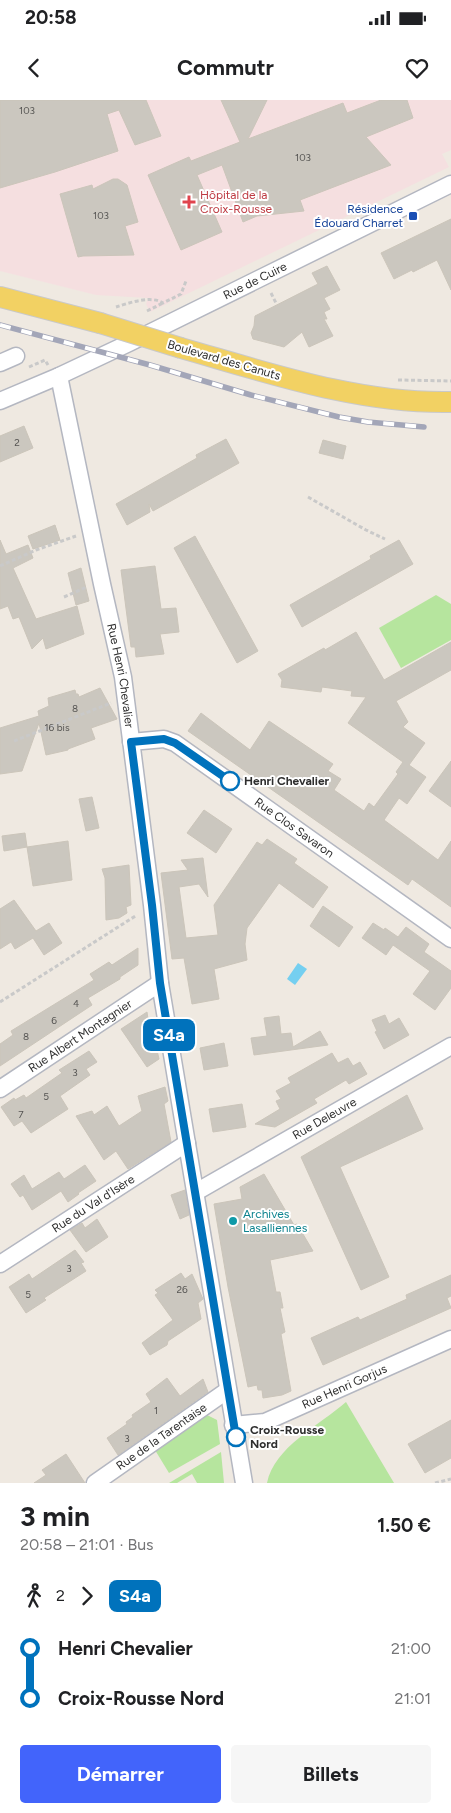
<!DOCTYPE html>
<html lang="fr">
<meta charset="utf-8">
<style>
body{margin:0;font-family:Figtree,sans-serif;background:#f6f6f6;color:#202124;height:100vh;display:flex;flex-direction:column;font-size:19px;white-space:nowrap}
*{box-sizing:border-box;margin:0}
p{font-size:16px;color:#757577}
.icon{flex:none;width:28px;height:28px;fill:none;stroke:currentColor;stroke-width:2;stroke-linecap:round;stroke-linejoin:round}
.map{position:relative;height:1383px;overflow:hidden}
.panel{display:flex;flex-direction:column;background:#fff;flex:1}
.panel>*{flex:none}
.badge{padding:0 10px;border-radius:8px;font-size:18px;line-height:32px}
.map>.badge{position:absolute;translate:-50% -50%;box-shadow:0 0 0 2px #fff}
.legs{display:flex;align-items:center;gap:8px;height:55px;padding:0 20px;font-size:16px}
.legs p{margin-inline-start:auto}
.overview{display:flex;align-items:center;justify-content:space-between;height:85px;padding:0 20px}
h1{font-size:28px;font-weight:700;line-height:38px}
.action{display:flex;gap:10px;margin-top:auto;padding:10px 20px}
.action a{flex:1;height:58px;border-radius:5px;background:#4264fb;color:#fff;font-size:20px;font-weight:700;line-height:58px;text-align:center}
.action a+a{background:#f6f6f6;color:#202124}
ul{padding:0 20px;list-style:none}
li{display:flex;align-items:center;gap:18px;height:50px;font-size:19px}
li i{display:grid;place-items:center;width:8px;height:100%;margin:0 6px;background:currentColor}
li i::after{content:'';width:12px;height:12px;margin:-6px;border:4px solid;border-radius:50%;background:#fff}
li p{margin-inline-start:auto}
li:first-child i{background:linear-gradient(#0000 50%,currentColor 0)}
li:last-child i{background:linear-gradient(currentColor 50%,#0000 0)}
.status{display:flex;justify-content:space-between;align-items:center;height:35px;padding:0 25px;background:#fff;direction:ltr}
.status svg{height:14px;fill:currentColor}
header{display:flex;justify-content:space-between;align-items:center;height:65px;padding:0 20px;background:#fff;font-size:22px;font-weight:700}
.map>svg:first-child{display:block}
.medical{fill:#f5dfe0}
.green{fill:#b6e59e}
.water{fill:#75cff0}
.building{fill:#cbc7bf;stroke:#cbc5ba}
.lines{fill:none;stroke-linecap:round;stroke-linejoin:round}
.minor-casing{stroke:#b4b7c1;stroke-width:19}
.major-casing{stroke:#c9c9c9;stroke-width:22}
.path{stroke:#c9c9c9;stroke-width:3;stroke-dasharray:4 2.5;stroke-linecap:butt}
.minor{stroke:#fff;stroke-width:16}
.major{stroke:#f2d163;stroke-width:20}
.rail-casing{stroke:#a3a6b8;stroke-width:5.5}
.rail{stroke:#fff;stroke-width:4;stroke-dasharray:11;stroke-linecap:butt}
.major-bridge-casing{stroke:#c9c9c9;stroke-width:22;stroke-linecap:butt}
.major-bridge{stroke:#f2d163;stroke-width:20}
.line-1-casing{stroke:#fff;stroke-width:11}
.line-1{stroke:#0072bc;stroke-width:8}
.health-dot{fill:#e0444e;stroke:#fff;stroke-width:2}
.transit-dot{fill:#1a4fb4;stroke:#fff;stroke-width:2}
.stop-1-dot{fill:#fff;stroke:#0072bc;stroke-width:2.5}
.culture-dot{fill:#0f9aa8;stroke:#fff;stroke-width:2}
.labels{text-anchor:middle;stroke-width:4;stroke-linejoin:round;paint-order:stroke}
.number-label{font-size:10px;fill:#555452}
.health-label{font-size:12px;fill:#be3a42;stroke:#fff;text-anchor:start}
.transit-label{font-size:12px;fill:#164399;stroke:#fff;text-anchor:end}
.street-label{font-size:12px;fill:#2e2e2e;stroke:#fff}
.stop-label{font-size:12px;font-weight:bold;fill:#2e2e2e;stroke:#fff;text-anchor:start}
.culture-label{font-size:12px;fill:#0d838f;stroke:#fff;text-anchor:start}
</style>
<div class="status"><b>20:58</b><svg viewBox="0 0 49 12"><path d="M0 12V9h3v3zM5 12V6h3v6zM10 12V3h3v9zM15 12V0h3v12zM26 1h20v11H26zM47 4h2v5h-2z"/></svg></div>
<header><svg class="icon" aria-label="back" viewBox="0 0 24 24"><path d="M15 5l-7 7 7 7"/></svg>Commutr<svg class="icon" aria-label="heart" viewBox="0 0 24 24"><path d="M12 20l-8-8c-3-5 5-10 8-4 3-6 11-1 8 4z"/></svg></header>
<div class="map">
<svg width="451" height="1383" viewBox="0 0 451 1383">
<rect width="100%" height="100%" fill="#efe9e1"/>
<path class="medical" d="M0 0H451V50L442 54 449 67 150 212 146 204 148 198 96 195 0 171Z"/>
<g class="green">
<path d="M436 495 451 504V540L401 568 379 528Z"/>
<path d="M346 1302 394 1383H267C274 1347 320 1325 346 1302Z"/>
<path d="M205 1314 217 1320 220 1344 169 1373 155 1350Z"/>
<path d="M221 1352 224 1383H197L192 1374 177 1383H169Z"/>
</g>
<path class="water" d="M298 863 307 869 295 885 287 879Z"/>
<g class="building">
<path d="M0 0H146L161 36 135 45 119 10 107 14 118 51 55 72 0 88Z"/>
<path d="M221 0H267L248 39 343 3 347 13 381 0H407L413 18 366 37 391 65 300 100 304 111 257 116 243 122 222 65 197 75 222 132 181 150 148 75 189 57 191 61 240 42Z"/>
<path d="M113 79H118L127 85 138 122 125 126 134 155 83 156 78 157 60 94 92 85 93 89Z"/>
<path d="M451 119V190L437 160 413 172 412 170 394 179 381 153Z"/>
<path d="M327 166 340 190 324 198 330 209 324 212 327 219H324L333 236 309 247 302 232 284 247 253 239 251 233 254 226 255 216 318 184 312 173Z"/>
<path d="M24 326 33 348 0 362V336Z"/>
<path d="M226 339 239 363 153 411 149 404 150 412 127 425 116 404 197 358 196 355Z"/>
<path d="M323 340 346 346 343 359 319 353Z"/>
<path d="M55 425 60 440 33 449 28 436Z"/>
<path d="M195 436 258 551 237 563 174 448Z"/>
<path d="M0 440 6 454 28 445 33 458 13 468 36 519 77 506 84 534 46 549 43 538 32 549 19 517 13 519 8 506 0 509Z"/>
<path d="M399 440 413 464 302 527 290 505 371 459 370 456Z"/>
<path d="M155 466 161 509 176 508 179 532 160 534 164 554 136 557 135 547H131L121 470Z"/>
<path d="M81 468 89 501 76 505 68 473Z"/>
<path d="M356 532 384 580 451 542V570L396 601 408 622 403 627 425 643 409 665 426 677 407 704 399 698 384 720 438 760 451 741V807L412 779 408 785 188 631 201 613 250 650 269 621 333 664 328 671 341 679 334 690 364 711 369 703 374 707 398 674 396 672 403 662 348 623 366 597 351 596 352 591 322 587 321 592 281 587 282 580 278 574 324 548 325 550Z"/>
<path d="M100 588 117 619 91 628 95 639 68 649V650L46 655 39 623 22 671 0 674V628L39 616 38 611 49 606 48 598 75 590 76 594H78L79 597Z"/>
<path d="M451 661V707L429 691Z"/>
<path d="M92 697 99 728 86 731 79 699Z"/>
<path d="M204 710 232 729 216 753 187 733Z"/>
<path d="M25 733 27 747 4 751 2 736Z"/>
<path d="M267 739 297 759 294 763 328 787 313 808 279 783 247 828 245 844 247 860 214 869 219 899 192 904 184 858 172 859 161 773 188 770 181 760 203 758 208 797 199 784 179 787 186 838 218 835 214 805 257 742 262 745Z"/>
<path d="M68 741 72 780 33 786 27 747Z"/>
<path d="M129 765 131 805 126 807 127 813 119 818 106 820 105 778 102 769Z"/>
<path d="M14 800 36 831 49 823 62 843 44 855 33 838 15 849 11 842 0 849V809Z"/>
<path d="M323 806 353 827 339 847 310 826Z"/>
<path d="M373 823 384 830 385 828 398 837 406 827 429 844 424 852 451 871V888L435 910 413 894 430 871 393 845 386 855 362 838Z"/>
<path d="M138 848V865L120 877V879L88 898 92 905 0 966V944L13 935 11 931 94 880 90 874 109 862 112 865Z"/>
<path d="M147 912 152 946H156L159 959 147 967 121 929Z"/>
<path d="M385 915 389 924 399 918 409 935 384 949 375 932 377 931 372 920Z"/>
<path d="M279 916 281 934 291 933 293 947 320 931 328 945 254 955 251 938 267 936 264 918Z"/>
<path d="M224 943 228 966 204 970 200 948Z"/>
<path d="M89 951 97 962 86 969 90 975 60 996 68 1009 31 1033 22 1021 14 1026 1 1007 14 998 15 1000 24 995 26 998 62 973 59 970Z"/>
<path d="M332 953 338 963 348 958 353 966 360 962 367 974 349 984 346 980 314 999 317 1003 275 1027 255 1024 280 1009 276 1001 281 999 276 991 291 983 288 978Z"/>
<path d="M165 987 168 1001 164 1004 171 1042 128 1069 116 1051 104 1060 76 1016 92 1011 94 1015 107 1006 119 1026 142 1011 138 996Z"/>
<path d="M407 995 423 1029 340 1067 389 1177 361 1190 301 1057Z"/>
<path d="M242 1004 246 1027 213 1032 209 1009Z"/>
<path d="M85 1065 96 1081 78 1093 79 1094 68 1102 61 1091 32 1110 23 1095 20 1097 11 1084 24 1075 32 1089 59 1072 64 1079Z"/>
<path d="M264 1074 294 1125 297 1124 313 1151 270 1160 276 1192H280L283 1208H280L285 1232 281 1234 291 1291 282 1295 263 1298 262 1290H258L257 1285 248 1287 228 1187 214 1104 242 1099 240 1087Z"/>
<path d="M185 1090 189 1115 180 1119 171 1095Z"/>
<path d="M97 1119 108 1137 86 1152 70 1130 82 1123 85 1128Z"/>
<path d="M75 1150 84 1162 81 1163 86 1171 44 1198 46 1200 26 1213 9 1187 29 1174 32 1179Z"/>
<path d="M181 1173 185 1179 192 1174 199 1190 203 1199 198 1203 201 1219 168 1241 167 1245 150 1255 142 1243 173 1220 155 1195 158 1193 155 1190Z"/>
<path d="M451 1175V1196L447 1198 451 1208 323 1265 311 1238 358 1217 360 1220 407 1199 406 1195Z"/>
<path d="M167 1278 180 1296 203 1279 208 1292 118 1355 107 1338 127 1324 126 1322 133 1317 132 1315 151 1302 146 1294Z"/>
<path d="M451 1320V1358L425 1373 408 1344Z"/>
<path d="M66 1354 85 1383H34L46 1375 42 1370Z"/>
</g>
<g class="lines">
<defs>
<g id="minor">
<path d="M0 263 16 256"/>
<path id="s1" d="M59 276 102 484 123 577 152 805 160 883 244 1383"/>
<path id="s2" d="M0 301 59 276 129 243 451 84"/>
<path id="s3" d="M131 642 164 639 175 643 451 839"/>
<path id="s4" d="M0 989 160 883"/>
<path id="s5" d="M196 1092 451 946"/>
<path id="s6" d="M0 1164 187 1043"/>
<path id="s7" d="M233 1325 265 1322 451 1239"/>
<path id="s8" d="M95 1383 228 1290"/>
</g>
<g id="major">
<path d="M0 197 100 223"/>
<path d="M181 248C269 273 359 304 451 302"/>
</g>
</defs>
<use href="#minor" class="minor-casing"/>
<use href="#major" class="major-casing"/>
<g class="path">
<path d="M271 193 276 203"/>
<path d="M116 207C129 203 151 195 163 203L181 194 186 181"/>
<path d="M147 211 163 203"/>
<path d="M29 267 45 260 48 265"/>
<path d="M398 280 451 281"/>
<path d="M308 397 366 430 385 439"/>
<path d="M0 466 36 450 76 436"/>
<path d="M64 497 87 487"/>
<path d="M14 641 111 603"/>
<path d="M0 902 137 815"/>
<path d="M435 1383 451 1379"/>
</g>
<use href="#minor" class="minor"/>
<use href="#major" class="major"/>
<defs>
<path id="rail" d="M0 225 150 265 251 295 339 317 368 322 424 327"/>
</defs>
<use href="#rail" class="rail-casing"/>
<use href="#rail" class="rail"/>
<defs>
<path id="major-bridge" d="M100 223 181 248"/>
</defs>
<use href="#major-bridge" class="major-bridge-casing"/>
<use href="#major-bridge" class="major-bridge"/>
</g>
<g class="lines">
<defs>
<path id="line-1" d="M230 681 175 643 164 639 131 642 152 805 160 883 236 1337"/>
</defs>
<use href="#line-1" class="line-1-casing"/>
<use href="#line-1" class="line-1"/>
</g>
<path class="health-dot" d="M186.5 94.5h5v5h5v5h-5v5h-5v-5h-5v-5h5z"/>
<rect class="transit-dot" x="408" y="111" width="10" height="10" rx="2.5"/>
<g class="stop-1-dot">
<circle cx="230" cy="681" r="9"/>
<circle cx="236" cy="1337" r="9"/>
</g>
<circle class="culture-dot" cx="233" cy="1121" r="5"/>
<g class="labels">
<g class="number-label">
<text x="27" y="14">103</text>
<text x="303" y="61">103</text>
<text x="101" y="119">103</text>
<text x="17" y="346">2</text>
<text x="75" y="612">8</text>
<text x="57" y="631">16 bis</text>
<text x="76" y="907">4</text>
<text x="54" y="924">6</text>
<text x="26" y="940">8</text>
<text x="75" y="976">3</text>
<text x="46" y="1000">5</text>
<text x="21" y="1018">7</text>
<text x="69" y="1172">3</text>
<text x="182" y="1193">26</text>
<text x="28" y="1198">5</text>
<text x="156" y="1314">1</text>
<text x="127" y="1342">3</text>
</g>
<g class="health-label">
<text x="200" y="99">Hôpital de la<tspan x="200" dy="14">Croix-Rousse</tspan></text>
</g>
<g class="transit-label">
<text x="403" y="113">Résidence<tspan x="403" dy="14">Édouard Charret</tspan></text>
</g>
<g class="street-label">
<text dy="4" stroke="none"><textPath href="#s2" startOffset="282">Rue de Cuire</textPath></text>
<text transform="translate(224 260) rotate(16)" y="4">Boulevard des Canuts</text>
<text dy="4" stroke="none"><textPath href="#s1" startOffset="306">Rue Henri Chevalier</textPath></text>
<text dy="4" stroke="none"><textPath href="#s3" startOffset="191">Rue Clos Savaron</textPath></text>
<text dy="4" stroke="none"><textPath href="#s4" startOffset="96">Rue Albert Montagnier</textPath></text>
<text dy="4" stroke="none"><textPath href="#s5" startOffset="148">Rue Deleuvre</textPath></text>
<text dy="4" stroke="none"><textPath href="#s6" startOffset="111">Rue du Val d'Isère</textPath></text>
<text dy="4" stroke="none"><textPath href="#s7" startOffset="119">Rue Henri Gorjus</textPath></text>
<text dy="4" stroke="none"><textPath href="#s8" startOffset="81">Rue de la Tarentaise</textPath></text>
</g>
<g class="stop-label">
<text x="244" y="685">Henri Chevalier</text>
<text x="250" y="1334">Croix-Rousse<tspan x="250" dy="14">Nord</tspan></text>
</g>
<g class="culture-label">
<text x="243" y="1118">Archives<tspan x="243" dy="14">Lasalliennes</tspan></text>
</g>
</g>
</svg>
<b class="badge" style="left:169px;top:935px;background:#0072bc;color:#fff">S4a</b>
</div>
<section class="panel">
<div class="overview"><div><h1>3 min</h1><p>20:58 – 21:01 · Bus</p></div><b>1.50 €</b></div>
<div class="legs"><svg class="icon" aria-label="walk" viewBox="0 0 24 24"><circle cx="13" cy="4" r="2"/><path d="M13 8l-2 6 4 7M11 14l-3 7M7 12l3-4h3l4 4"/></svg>2<svg class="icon" aria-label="forward" viewBox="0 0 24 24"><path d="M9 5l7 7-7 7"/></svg><b class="badge" style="background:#0072bc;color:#fff">S4a</b></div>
<ul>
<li><i style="color:#0072bc"></i><b>Henri Chevalier</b><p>21:00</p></li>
<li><i style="color:#0072bc"></i><b>Croix-Rousse Nord</b><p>21:01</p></li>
</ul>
<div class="action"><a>Démarrer</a><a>Billets</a></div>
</section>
